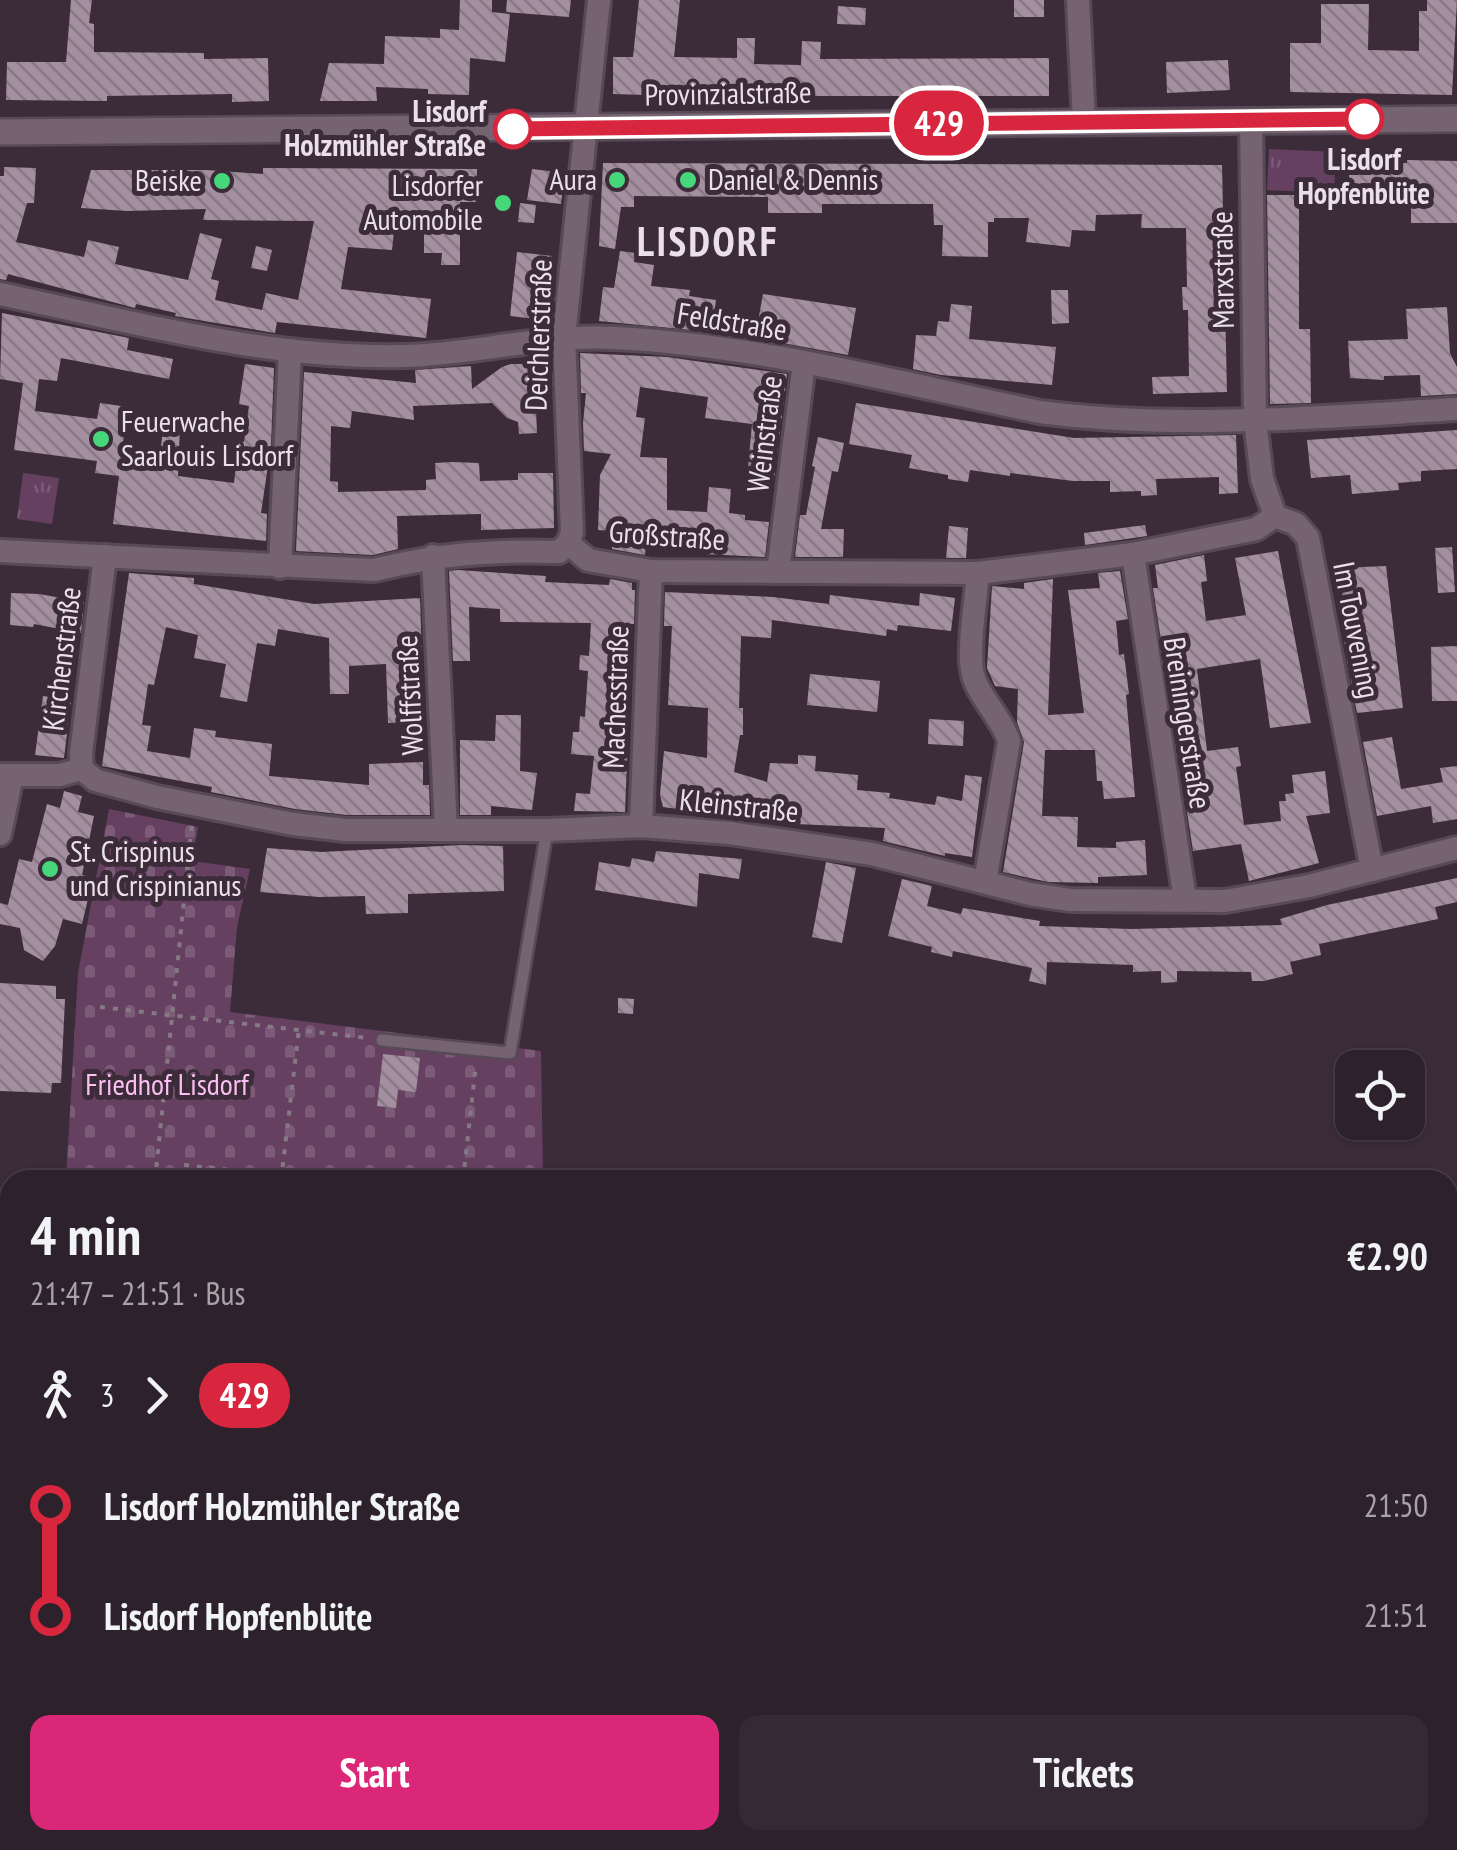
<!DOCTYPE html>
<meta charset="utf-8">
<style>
body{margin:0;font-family:"PT Sans Narrow",sans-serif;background:#352933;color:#f1f3f6;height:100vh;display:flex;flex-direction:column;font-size:38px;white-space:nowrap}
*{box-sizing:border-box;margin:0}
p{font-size:32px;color:#a7a3a9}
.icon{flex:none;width:55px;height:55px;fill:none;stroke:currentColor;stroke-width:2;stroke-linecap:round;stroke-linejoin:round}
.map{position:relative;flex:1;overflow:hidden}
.panel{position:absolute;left:0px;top:1170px;width:1458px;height:680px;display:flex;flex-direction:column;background:#2d212b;border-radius:30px 30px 0 0;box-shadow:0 2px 8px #0004,0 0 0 2px #483e47}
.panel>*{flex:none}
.badge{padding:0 20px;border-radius:32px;font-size:35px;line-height:65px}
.fabs{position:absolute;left:1335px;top:1050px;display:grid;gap:20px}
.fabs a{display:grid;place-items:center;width:90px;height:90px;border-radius:20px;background:#2d212b;box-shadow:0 2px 8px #0004,0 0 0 2px #483e47;font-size:50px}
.map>.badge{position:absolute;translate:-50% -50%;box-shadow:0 0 0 5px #fff}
.legs{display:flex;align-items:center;gap:15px;height:110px;padding:0 30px;font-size:32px}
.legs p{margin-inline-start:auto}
.head{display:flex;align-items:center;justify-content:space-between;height:170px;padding:0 30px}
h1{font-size:55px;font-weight:800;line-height:75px}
.primary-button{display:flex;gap:20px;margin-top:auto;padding:20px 30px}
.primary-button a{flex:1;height:115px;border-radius:20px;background:#db2777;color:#fff;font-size:40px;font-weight:800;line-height:115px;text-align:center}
.primary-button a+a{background:#352933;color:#f1f3f6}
ul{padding:0 30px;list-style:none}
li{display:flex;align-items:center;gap:35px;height:110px;font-size:38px}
li i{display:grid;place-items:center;width:15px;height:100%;margin:0 12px;background:currentColor}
li i::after{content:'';width:25px;height:25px;margin:-12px;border:8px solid;border-radius:50%;background:#2d212b}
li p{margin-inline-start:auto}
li:first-child i{background:linear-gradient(#0000 50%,currentColor 0)}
li:last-child i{background:linear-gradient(currentColor 50%,#0000 0)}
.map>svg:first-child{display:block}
.grass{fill:url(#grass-tufts)}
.cemetery{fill:url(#cemetery-stones)}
.water{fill:#2d012a}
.building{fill:url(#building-back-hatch)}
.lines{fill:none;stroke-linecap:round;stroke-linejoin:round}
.service-casing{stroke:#574955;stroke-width:16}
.minor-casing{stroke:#574955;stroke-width:28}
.secondary-casing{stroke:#574955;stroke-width:30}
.path{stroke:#877984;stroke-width:4;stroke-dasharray:5 8;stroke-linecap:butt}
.service{stroke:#756372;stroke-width:11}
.minor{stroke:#756372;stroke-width:22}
.secondary{stroke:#756372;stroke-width:25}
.line-1-casing{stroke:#fff;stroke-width:22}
.line-1{stroke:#d7263d;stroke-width:15}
.stop-1-dot{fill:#fff;stroke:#d7263d;stroke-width:5}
.poi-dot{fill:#45d77a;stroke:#3c2c39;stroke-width:4}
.labels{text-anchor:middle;stroke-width:10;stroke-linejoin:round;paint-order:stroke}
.street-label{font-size:30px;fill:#ebe0e9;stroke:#3c2c39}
.stop-label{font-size:30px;font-weight:bold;fill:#ebe0e9;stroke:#3c2c39;text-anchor:end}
.poi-label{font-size:30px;fill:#ebe0e9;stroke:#3c2c39;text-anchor:end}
.park-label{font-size:30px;fill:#fcbff3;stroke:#3c2c39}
.district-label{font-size:40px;font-weight:bold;letter-spacing:2.5px;fill:#ebe0e9;stroke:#3c2c39}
</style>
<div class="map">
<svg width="1457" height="1850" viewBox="0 0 1457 1850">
<defs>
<pattern id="grass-tufts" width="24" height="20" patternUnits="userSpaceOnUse" patternTransform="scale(2.5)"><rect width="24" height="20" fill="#664061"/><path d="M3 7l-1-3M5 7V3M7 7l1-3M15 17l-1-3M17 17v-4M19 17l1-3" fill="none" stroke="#7c5b78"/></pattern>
<pattern id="cemetery-stones" width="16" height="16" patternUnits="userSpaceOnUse" patternTransform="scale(2.5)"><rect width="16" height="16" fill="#664061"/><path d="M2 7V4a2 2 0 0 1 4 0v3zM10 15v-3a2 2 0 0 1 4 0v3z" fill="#7c5b78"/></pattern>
<pattern id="building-back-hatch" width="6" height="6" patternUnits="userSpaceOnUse" patternTransform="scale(2.5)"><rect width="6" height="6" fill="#a38f9f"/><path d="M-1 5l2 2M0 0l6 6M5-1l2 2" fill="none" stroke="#877884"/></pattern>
</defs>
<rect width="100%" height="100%" fill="#3c2c39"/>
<g class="grass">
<path d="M1269 149 1336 152 1334 193 1267 190Z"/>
<path d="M23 473 59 478 52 524 17 519Z"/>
<path d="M1448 1237 1457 1241V1467L1448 1461Z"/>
<path d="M1457 1487V1850H842L830 1840H1448V1504Z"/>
<path d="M0 1703 10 1707V1840H331L349 1850H0Z"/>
</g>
<path class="cemetery" d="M109 809 198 827 192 861 250 869 237 927 230 1012 541 1051 543 1180H66L78 973Z"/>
<g class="water">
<path d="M0 1368 10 1372V1707L0 1703Z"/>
<path d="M331 1840H746L757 1850H349Z"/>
</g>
<g class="building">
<path d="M71 0H92L89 23 94 24V52L204 53V59L268 58 269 101 232 102V94L107 96V101L6 100 7 62H66Z"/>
<path d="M460 0H492V12L510 14 505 62 470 58 469 95 428 94V89L376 87 377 101H320L329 63 384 64 385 36 440 38V29L459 30Z"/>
<path d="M507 0H571L569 17 506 12Z"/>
<path d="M639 0H680L674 57 737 58V38H755L754 64 801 65 802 41 821 42 820 59 1049 58V96H804V100L613 94V57H633Z"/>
<rect x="1014" y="0" width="30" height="17"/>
<path d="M1427 0H1457L1452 95 1290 92V43H1321V4H1369L1368 50 1419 51V11H1427Z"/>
<path d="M838 6 866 8 865 25 837 24Z"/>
<path d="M1228 60 1230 90 1167 93 1166 62Z"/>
<path d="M1407 160 1457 161V223H1411V196H1349V175H1359V163H1407Z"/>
<path d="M603 163 1222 165 1227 392 1153 394 1152 377 1189 376 1188 310H1183L1182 287H1187L1186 228H1141L1142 214 1096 215 1095 231 1072 230 1070 247 1026 242 1029 218H994V222H988V257L942 256 943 225H934L933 204H822V213H768V197L634 196V207H621L615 249 599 246Z"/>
<path d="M4 167 36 168 34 203H27L16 242 84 257 88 240 119 247 115 264 188 280 200 233 222 239 211 279 219 281 215 300 262 310 266 293 298 300 314 221 203 220 206 209 127 211 81 208 91 170H206L263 174V168L477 169 476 202H460V265H441L442 253H424V222H395L392 250 348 247 341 289 431 299 426 338 277 322 275 333 175 316 176 313 136 304 135 308 8 274 6 280 0 279V176H4Z"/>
<path d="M532 169 565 173 561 204 527 200Z"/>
<path d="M1267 195H1299V329H1310L1311 403 1270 404Z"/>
<path d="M520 203 536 205 534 223 518 222Z"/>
<path d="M256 246 272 250 267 271 251 268Z"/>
<path d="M620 251 635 253 634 262 654 265 651 286 690 290 689 296 716 300 712 332 599 321 603 287 614 288Z"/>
<path d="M517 252 552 256 545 320 510 316Z"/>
<path d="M1051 290H1068L1069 323 1052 324Z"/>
<path d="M763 294 856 308 848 355 755 338Z"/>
<path d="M951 304 972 306 969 339 1056 347 1052 385 941 375 913 369 916 335 936 336 938 321 949 322Z"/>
<path d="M1447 307 1450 353 1457 367V394L1421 396 1420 375 1384 376V380L1350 378 1348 341 1408 339 1406 309Z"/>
<path d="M2 313 129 338 127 350 173 359 169 379 61 358 57 381 39 379 35 411 97 419 100 403 128 407 120 465 158 469 164 423 180 425 178 476 234 483 239 441 244 442 249 406 239 404 245 364 274 368 271 445 261 513 267 514 266 541 113 524 119 476 95 473 97 461 14 450 23 383 0 379Z"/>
<path d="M580 353 667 357 787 374 774 480 747 477 752 424 705 418 708 397 640 387 636 417 645 418 640 457 667 458V510L707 512 709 487 731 489 729 513 745 515V520L769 522 765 557 704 554V545L646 541 645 555 612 549 613 531 598 530 600 475 611 454 584 451 583 423 586 393H581Z"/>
<path d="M511 364H529L543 374 546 396 542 406 536 410 537 433 519 434 518 422 507 418 492 403 413 406 414 420 352 411 350 428 331 426 330 481 338 482V492L426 490V480L436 479 435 463 452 462 479 463 480 481 518 480V473H553L554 528 481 530V514L397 516 398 549 373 555 296 551 304 372 416 383 415 370 471 366 472 389 502 367Z"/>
<path d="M856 403 1074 438 1236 435 1238 493 1219 494V477L1156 479 1157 495 1141 496V491L1110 492V481H1073L1010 473V476L970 470 968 482 948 479V475L909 468 912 455 849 444Z"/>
<path d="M1457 430V469L1421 471V481L1398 483 1399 490 1352 494 1350 475 1311 478 1307 440Z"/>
<path d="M818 437 844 443 838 472 832 471 821 529H844L843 557H795L800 515H806L815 467 812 466Z"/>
<path d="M1145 525 1147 536 1085 545 1084 533Z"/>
<path d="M949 526 968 528 966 558H946Z"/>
<path d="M1452 547 1455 592 1438 593 1435 548Z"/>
<path d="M1278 551 1311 723 1270 728 1260 659 1197 669 1207 751 1238 747 1241 766 1236 767 1244 825 1281 821 1279 801H1286L1285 794 1294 793 1292 775 1325 771 1330 813 1306 816 1319 863 1249 881 1241 844 1193 851 1153 588H1158L1155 565 1204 555 1207 581 1201 582 1206 621 1246 615 1235 558Z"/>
<path d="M1386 566 1403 708 1357 713 1345 650 1341 568Z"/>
<path d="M458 570 546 576 545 582 609 585 610 579 632 583V590H635L634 624H630L628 659 631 660 630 674 627 673 622 736 628 737 625 812 574 811 576 793 590 794 594 756 571 754 573 732H579L580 716 585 717 588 671 579 670 580 655 589 656 591 623 500 622V609L469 607 470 661H453L449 571Z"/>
<path d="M1120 571 1128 619 1116 621 1119 655 1124 654 1129 694 1126 695 1135 797 1104 799 1102 781H1097L1095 750H1045L1042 816 1078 817 1077 847 1116 848V842L1145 840 1147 875 1098 877V883L1048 882 1003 872 1024 742 1017 722 1018 689 995 686 987 668 992 586 1024 589V583L1053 579 1048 715 1084 713 1068 590 1100 588 1098 573Z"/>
<path d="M129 573 194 578V584L314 604 420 598 424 722 388 723 386 664 349 666V694H330L329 638 278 629 275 646 257 643 247 702 220 697 226 664 194 658 198 635 166 627 154 685 148 684 142 725 151 726 147 751 190 758 194 728 216 731 215 737 272 744 269 776 369 785V764L423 762V785H429L430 815H347L295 809 211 792 212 787 102 766Z"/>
<path d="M665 592 773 597 829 604 830 595 919 606 920 593 955 598 951 631 898 625 897 631 887 629 886 636 772 620 771 638 741 636 739 708H743V735H740L734 772 767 782 770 763 798 764V755L816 756 815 771 858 775 857 790 890 793 889 798 935 805 937 796 962 801 965 775 982 777 972 857 945 853V856L883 841 885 828 796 824 768 815 738 814 686 805 685 810 663 807 660 795 664 751 707 758 708 708 668 705 672 626H664Z"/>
<path d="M11 593 39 594 84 602 81 633 34 624 33 627 10 625Z"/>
<path d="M1457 646V701H1432L1431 647Z"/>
<path d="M810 674 880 681 877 712 807 705Z"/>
<path d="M43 696 71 700 64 758 35 755Z"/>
<path d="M496 715H521L520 771 537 773 532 810 491 806V815H460V740L495 741Z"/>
<path d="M929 719 964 721 963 746 928 744Z"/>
<path d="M1392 737 1401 789 1443 782 1440 768 1457 766V819L1433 823 1431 806 1377 816 1363 742Z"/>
<path d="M64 791 82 796 78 812 94 816 82 875 93 878 82 924 63 919 55 946 43 961 24 950 20 928 0 924V903L8 905 19 859 32 862 47 804 60 808Z"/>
<path d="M461 845 503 846 504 891 408 894V913L366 914 365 896 319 897 260 892 267 848 321 852Z"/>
<path d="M656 851 742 859 739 879 699 873 697 907 595 890 599 862 630 867 632 858 654 862Z"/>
<path d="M826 862 856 868 842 943 812 937Z"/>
<path d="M1457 878V902L1435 907 1438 919 1319 944 1321 955 1290 962 1293 974 1264 981H1252L1251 972 1177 971V982L1161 983V971L1133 972V965L1047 962 1046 985 1029 981 1032 968 953 951 952 957 931 952 932 947 888 936 902 879 932 886 927 906 961 914 963 908 1040 921 1039 926 1132 929 1282 925 1280 919 1327 905Z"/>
<path d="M0 983 56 986V999H65L61 1083H52L51 1093 0 1091Z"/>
<path d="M618 998 634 999 633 1014 618 1013Z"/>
<path d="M383 1054 420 1058 416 1092 398 1090 396 1108 377 1106Z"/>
</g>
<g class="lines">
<defs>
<g id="service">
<path d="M382 1040 510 1053 547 830"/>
<path d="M0 1764 10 1767"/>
<path d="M192 1840 214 1850"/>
</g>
<g id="minor">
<path d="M1078 0 1084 121"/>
<path d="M1251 120 1255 420 1262 479 1275 516 1296 524 1308 538 1372 870"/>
<path d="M0 294C133 322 267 359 404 356 475 354 544 334 615 338 758 345 900 383 1040 412 1178 430 1319 417 1457 409"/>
<path d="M568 543 588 560 651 571 978 573 1133 554 1256 529 1275 516"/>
<path d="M568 543 572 532 564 337 599 0"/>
<path d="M0 551 374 570C439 554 492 550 559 552L568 543"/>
<path d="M1133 554 1185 900"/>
<path d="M433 556 446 830"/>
<path d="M280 567 290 351"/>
<path d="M778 572 804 363"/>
<path d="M978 573C976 599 968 645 972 670 975 693 1001 716 1009 741L985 882"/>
<path d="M82 769 95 780 157 797 293 824 346 830H547L641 826 730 833 872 854 1030 894 1070 900 1225 901 1309 886 1457 848"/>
<path d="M82 769 81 754 105 556"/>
<path d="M0 775H60L82 769"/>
<path d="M641 826 651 571"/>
<path d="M0 834 12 776"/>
</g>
<g id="secondary">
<path d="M0 132 1457 119"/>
<path d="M1448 1456 1457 1438"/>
<path d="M1227 1850 1233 1840"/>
</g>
</defs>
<use href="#service" class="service-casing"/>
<use href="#minor" class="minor-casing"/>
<use href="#secondary" class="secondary-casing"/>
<g class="path">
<path d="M100 1007 368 1038"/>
<path d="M184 1165 326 1180"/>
<path d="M155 1180 192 824"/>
<path d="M281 1180 299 1029"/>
<path d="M463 1180 476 1064"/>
<path d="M1448 1215 1457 1218"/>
<path d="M0 1236 10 1240"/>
<path d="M0 1291 10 1295"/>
<path d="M1448 1345 1457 1333"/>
<path d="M0 1351 10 1356"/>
<path d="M1450 1417 1457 1404"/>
<path d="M1448 1492 1455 1479"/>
<path d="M1448 1497 1457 1502"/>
<path d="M798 1840 808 1850"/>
<path d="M996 1840 1004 1850"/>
<path d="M1128 1850 1147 1840"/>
<path d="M1157 1850 1164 1840"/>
</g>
<use href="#service" class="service"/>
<use href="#minor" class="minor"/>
<use href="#secondary" class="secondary"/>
</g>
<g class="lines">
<defs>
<path id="line-1" d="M513 129 1364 119"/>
</defs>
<use href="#line-1" class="line-1-casing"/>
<use href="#line-1" class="line-1"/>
</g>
<g class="stop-1-dot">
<circle cx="1364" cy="119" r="18"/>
<circle cx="513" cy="129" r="18"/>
</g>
<g class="poi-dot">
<circle cx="617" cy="180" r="10"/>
<circle cx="688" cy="180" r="10"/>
<circle cx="222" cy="181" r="10"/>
<circle cx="503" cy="203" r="10"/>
<circle cx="101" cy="439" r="10"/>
<circle cx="50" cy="869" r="10"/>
</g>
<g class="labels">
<g class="street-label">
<text transform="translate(728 94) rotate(-1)" y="10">Provinzialstraße</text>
<text transform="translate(1223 270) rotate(-91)" y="10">Marxstraße</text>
<text transform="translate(732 322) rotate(9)" y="10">Feldstraße</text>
<text transform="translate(539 335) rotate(-88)" y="10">Deichlerstraße</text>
<text transform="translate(765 434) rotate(-83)" y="10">Weinstraße</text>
<text transform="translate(667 536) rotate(4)" y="10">Großstraße</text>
<text transform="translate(1356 630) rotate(79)" y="10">Im Touvening</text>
<text transform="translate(62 659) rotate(-83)" y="10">Kirchenstraße</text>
<text transform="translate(410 695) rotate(-93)" y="10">Wolffstraße</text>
<text transform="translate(616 697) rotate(-88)" y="10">Machesstraße</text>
<text transform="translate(1187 723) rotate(81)" y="10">Breiningerstraße</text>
<text transform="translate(739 806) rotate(6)" y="10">Kleinstraße</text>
</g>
<g class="stop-label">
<text x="486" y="122">Lisdorf<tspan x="486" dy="34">Holzmühler Straße</tspan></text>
<text x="1364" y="170" text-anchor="middle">Lisdorf<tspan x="1364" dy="34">Hopfenblüte</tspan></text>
</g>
<g class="poi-label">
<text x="597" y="190">Aura</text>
<text x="708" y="190" text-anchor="start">Daniel &amp; Dennis</text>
<text x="202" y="191">Beiske</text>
<text x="483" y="196">Lisdorfer<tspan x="483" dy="34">Automobile</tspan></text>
<text x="121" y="432" text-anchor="start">Feuerwache<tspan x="121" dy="34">Saarlouis Lisdorf</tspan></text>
<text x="70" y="862" text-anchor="start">St. Crispinus<tspan x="70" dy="34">und Crispinianus</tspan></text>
</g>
<g class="park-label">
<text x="167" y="1095">Friedhof Lisdorf</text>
</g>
<g class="district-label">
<text x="708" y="256">LISDORF</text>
</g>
</g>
</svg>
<div class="fabs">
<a><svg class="icon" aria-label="locate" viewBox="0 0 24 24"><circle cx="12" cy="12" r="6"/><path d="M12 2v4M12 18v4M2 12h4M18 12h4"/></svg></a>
</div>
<b class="badge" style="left:939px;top:123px;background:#d7263d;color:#fff">429</b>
<section class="panel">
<div class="head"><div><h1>4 min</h1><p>21:47 – 21:51 · Bus</p></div><b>€2.90</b></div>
<div class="legs"><svg class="icon" aria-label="walk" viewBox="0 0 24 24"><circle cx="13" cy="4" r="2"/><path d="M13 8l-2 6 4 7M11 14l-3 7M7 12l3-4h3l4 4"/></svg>3<svg class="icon" aria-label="forward" viewBox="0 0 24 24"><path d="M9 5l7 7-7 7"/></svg><b class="badge" style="background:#d7263d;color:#fff">429</b></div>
<ul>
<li><i style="color:#d7263d"></i><b>Lisdorf Holzmühler Straße</b><p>21:50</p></li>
<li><i style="color:#d7263d"></i><b>Lisdorf Hopfenblüte</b><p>21:51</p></li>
</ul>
<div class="primary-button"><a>Start</a><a>Tickets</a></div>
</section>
</div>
